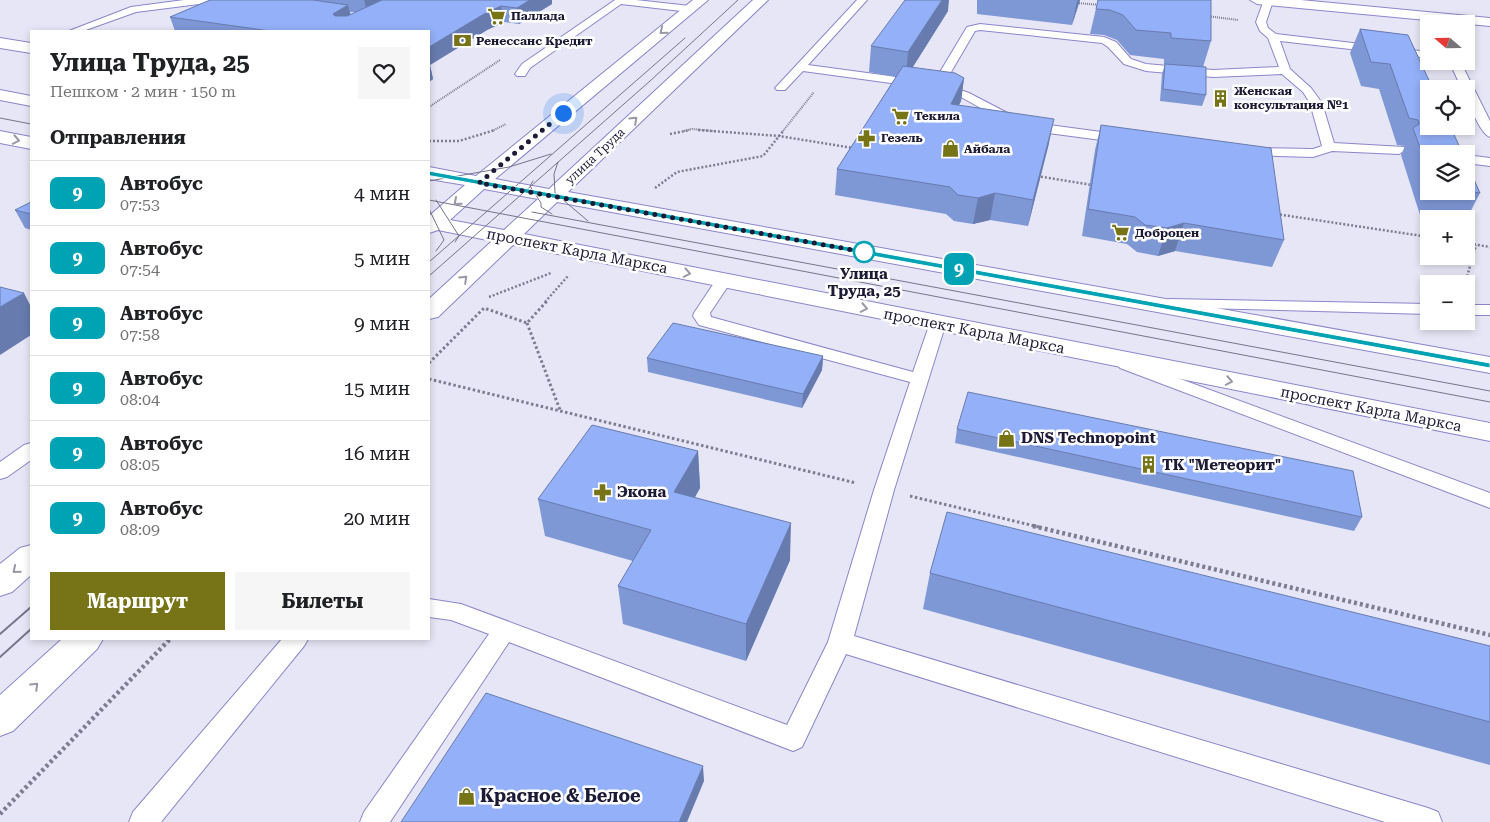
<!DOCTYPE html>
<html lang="ru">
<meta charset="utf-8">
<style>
body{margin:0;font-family:"Roboto Serif",serif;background:#f6f6f6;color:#202124;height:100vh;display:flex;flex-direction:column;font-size:19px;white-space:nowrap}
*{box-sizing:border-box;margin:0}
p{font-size:16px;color:#757577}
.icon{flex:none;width:28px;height:28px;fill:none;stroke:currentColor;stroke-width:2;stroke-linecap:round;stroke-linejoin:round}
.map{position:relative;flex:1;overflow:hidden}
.sheet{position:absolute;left:30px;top:30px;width:400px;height:610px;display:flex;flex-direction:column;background:#fff;border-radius:0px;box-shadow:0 2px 8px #0003}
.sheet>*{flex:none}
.badge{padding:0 10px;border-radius:8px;font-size:18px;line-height:32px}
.needle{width:32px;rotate:290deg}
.fabs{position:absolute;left:1420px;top:15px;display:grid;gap:10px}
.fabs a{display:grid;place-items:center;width:55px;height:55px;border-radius:0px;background:#fff;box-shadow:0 2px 8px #0003;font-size:25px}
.you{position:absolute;width:25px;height:25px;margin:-12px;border:4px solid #fff;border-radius:50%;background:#1a73e8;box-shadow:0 0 0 8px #1a73e833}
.map>.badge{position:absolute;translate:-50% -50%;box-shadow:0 0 0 2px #fff}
h2{padding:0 20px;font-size:19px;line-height:45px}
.round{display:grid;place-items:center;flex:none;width:52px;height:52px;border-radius:0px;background:#f6f6f6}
.overview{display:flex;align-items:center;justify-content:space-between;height:85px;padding:0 20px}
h1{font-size:24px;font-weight:700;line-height:38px}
.action{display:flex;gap:10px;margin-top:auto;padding:10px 20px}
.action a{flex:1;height:58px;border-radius:0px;background:#777317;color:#fff;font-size:20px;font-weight:700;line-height:58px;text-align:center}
.action a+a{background:#f6f6f6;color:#202124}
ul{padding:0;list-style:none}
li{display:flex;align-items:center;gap:15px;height:65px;padding:0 20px;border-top:1px solid #e0e0e0}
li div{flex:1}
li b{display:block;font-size:19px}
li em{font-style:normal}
li .badge{min-width:55px;font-weight:700;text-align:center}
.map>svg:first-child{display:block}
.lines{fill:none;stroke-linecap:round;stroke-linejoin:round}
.service-casing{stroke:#8b85cb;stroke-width:2}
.minor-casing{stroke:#8b85cb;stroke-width:2}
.secondary-casing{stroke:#8b85cb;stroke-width:2}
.path-far3{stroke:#7e7c91;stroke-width:2;stroke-dasharray:1 1;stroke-linecap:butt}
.path-far2{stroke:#7e7c91;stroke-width:2.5;stroke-dasharray:2 2;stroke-linecap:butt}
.path-far1{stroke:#7e7c91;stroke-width:3;stroke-dasharray:2.5 2.5;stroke-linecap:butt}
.path{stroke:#7e7c91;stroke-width:4.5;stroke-dasharray:3 3;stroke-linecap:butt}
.service{fill:#fff;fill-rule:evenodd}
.minor{fill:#fff;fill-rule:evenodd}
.secondary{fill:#fff;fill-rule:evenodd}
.tram-far1{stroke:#76748a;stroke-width:1}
.tram{stroke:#76748a;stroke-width:2}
.wall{fill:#7e97d5;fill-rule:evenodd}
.shaded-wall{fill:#677bae}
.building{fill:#93b0f8;stroke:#677bae}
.oneway{stroke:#9998a4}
.line{fill:#00a3b4;stroke:#fff}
.walk{stroke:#1d1a35;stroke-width:5;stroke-dasharray:0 9}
.stop-dot{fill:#fff;stroke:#00a3b4;stroke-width:2.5}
.labels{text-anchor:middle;stroke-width:5;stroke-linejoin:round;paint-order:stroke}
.far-poi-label{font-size:12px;font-weight:bold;fill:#1d1a35;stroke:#fff;text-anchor:start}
.far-street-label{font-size:12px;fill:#1d1a35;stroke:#fff}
.street-label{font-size:15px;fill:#1d1a35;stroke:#fff}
.stop-label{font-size:15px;font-weight:bold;fill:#1d1a35;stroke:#fff}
.poi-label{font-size:15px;font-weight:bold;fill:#1d1a35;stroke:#fff;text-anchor:start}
.near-poi-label{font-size:18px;font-weight:bold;fill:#1d1a35;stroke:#fff;text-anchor:start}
</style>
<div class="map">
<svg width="1490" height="822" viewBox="0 0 1490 822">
<rect width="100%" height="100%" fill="#e7e6f6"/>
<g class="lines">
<defs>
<g id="service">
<path d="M184 0H212L207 3 136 12 83 31H69L131 7Z"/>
<path d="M615 0H636L690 6 695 9 690 12 621 4 530 68 525 76H517L515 74 522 64Z"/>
<path d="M857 0H867L808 65 934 82 967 27 980 24 1104 37 1116 42 1131 59 1146 64 1213 70 1279 67 1268 38 1260 31 1256 22 1264 0 1273 1 1266 22 1268 28 1276 34 1429 52V58L1280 41 1290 69 1311 88 1322 103 1334 143 1404 147 1405 150 1399 154 1332 151 1313 157 1243 155 1242 152 1243 149 1248 148 1313 149 1322 146 1310 103 1303 92 1282 74 1213 77 1146 71 1124 64 1108 47 1102 43 980 30 975 31 944 84 969 93 1019 119 1034 123 1124 135 1130 139 1128 142 1124 143 1033 131 1011 125 961 97 935 89 803 71 785 90H777L775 88 777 86Z"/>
<path d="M1425 12 1448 22 1449 24H1436L1422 17V13Z"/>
<path d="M1449 61H1460L1490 121V137C1480 134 1466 99 1466 89H1462Z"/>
<path d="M1466 155 1490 158V166L1466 163Z"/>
<path d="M724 275 730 277 732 280 710 313 711 317 913 372 930 323 932 319H944L946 323 894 490 854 636 1428 808 1438 812 1442 822H1385L846 654 802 747 793 751 509 642 390 822H360L364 812 489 634 451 620 429 617V599L461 604 787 725 828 642 874 490 910 382 699 325 693 316 694 313 718 277Z"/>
<path d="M1170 299 1429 304V314L1164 307 1162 304 1164 301Z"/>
<rect x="1466" y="305" width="24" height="10"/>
<path d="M1126 359 1490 493V508L1120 368 1117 364 1120 360Z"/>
<path d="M31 443V460L7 477 0 479V462L24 445Z"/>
<path d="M282 639H308L304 646 161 822H129L133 812Z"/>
</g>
<path id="minor" d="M0 38 31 43V53L0 48Z"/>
<g id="secondary">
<path d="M693 0H708L495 179 549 189 753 0H768L568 192 1490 357V373L557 202 524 234 1490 423V441L513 245 438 317 429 319V299L492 241 438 230 429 233V216L465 185 429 179V167L476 176ZM484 189 538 199 504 230 450 220Z"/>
<path d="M1250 0H1301L1490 18V26L1257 4Z"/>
<path d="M0 90 31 96V106L0 100Z"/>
<path d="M0 131 31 137V149L0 143Z"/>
<path d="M31 545V575L12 592 0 596V564L20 548Z"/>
<path d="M62 639H103L97 649 13 731 0 736V695Z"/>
</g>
</defs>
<use href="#service" class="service-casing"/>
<use href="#minor" class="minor-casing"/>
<use href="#secondary" class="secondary-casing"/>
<g class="path-far3">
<path d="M1077 3 1101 5"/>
<path d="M1207 16 1238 20"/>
<path d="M429 107 500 60"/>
<path d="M492 131 506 124"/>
<path d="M684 131 692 129 714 131"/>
<path d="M783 131 814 92"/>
</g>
<g class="path-far2">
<path d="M698 130 779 136 853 148"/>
<path d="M670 134 690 130"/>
<path d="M429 141H459L495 130"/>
<path d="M1037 176 1092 185"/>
<path d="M655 188 677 172 763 156 784 130"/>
<path d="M1276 214 1429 237"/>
<path d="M1466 243 1490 247"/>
<path d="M1465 284 1476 245"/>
<path d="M489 297 551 273"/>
<path d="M545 302 568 276"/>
</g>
<g class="path-far1">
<path d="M527 323 560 410"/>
<path d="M429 363 484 308 527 323 547 301"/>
<path d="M429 379 856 483"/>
<path d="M910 496 1039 527"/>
</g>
<g class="path">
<path d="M1033 526 1490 635"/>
<path d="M0 814 170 639"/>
</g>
<use href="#service" class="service"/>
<use href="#minor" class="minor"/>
<use href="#secondary" class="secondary"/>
<g class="tram-far1">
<path d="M0 118 31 124"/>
<path d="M558 162 554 174 555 193 588 221"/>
<path d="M429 181 509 167 551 154"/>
<path d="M533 181 530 186 541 203V207L552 214"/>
<path d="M429 200 1490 402"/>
<path d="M436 200 459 236 455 242"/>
<path d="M429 209 444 240 436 251"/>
<path d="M532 212 1490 391"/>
<path d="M429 262 685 38"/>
<path d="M429 276 650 81 738 0"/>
</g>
<g class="tram">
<path d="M0 634 31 607"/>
<path d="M0 657 31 629"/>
</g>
</g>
<g class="wall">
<path d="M210 0H552V4L519 24 504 22 487 30 430 65 433 79 429 82V31H175L170 17ZM350 12H356L351 15Z"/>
<path d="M977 0H1080L1072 25 977 14Z"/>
<path d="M1098 0 1211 41 1203 67 1206 95 1202 106 1160 101 1162 74 1165 64H1164V59L1130 55 1117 40 1104 35 1090 34Z"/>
<path d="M948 11 912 68 964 78 961 101 959 105 1049 143 1028 226 990 220 973 224 954 221 946 214 835 195 837 169 896 77 869 72 871 46Z"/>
<path d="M1360 29 1408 35 1429 154V191H1466L1480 193 1466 220V219H1448L1420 215 1401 155 1405 146 1397 145 1379 89 1361 86 1350 53Z"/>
<path d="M1101 125 1284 240 1272 267 1175 251 1158 256 1137 252 1127 244 1082 236 1095 150Z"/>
<path d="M31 202V230L25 228 15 210Z"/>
<path d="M823 356 822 370 802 408 648 372 647 358Z"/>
<path d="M957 429 1362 517 1354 531 955 443Z"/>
<path d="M698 451 700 488 695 497 790 560 746 661 623 624 618 586 633 561 545 536 538 499Z"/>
<path d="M930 573 1490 646V765L923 609Z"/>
</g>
<g class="shaded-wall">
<path d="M364 0H398L368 14Z"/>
<path d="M530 0H552V4L519 24 517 8Z"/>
<path d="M942 0H949L948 11 906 78 908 52Z"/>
<path d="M1078 0H1080L1072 25 1077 1Z"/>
<path d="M348 5 352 21 337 31 333 14Z"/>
<path d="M501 6 504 22 487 30 430 65 433 79 429 82V47L484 14Z"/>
<path d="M964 78 961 101 947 128 951 104Z"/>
<path d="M1054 119 1049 143 1028 226 1033 200Z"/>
<path d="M995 193 990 220 973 224 978 198Z"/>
<path d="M1184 223 1175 251 1158 256 1167 228Z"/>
<path d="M24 293 31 307V335L0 355V307Z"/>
<path d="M823 356 822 370 802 408 803 394Z"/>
<path d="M698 451 700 488 677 529 674 492Z"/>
<path d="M791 523 790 560 746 661V624Z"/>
<path d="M703 766 704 781 687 822H679Z"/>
</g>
<g class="building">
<path d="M210 0H313L348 5 333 14 335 16H347L382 0H530L517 8 501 6 484 14 429 47V31H270L170 17Z"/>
<path d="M905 0H942L908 52 871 46Z"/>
<path d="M1098 0H1211V41L1171 38V33L1136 30 1123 15 1110 10 1096 9Z"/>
<path d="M1360 29 1408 35 1433 89H1429V126H1450L1463 154H1429V172L1413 128 1419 124 1418 120 1409 118 1390 64 1371 62Z"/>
<path d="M1165 64 1206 67V95L1163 89Z"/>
<path d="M903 66 955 73 964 78 951 104 1054 119 1033 200 995 193 978 198 958 195 950 187 837 169Z"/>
<path d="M1101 125 1271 148 1284 240 1184 223 1167 228 1145 225 1135 217 1088 209Z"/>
<path d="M1466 162 1480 193 1466 191Z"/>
<path d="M31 202V214L15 210Z"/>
<path d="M0 287 24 293 0 307Z"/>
<path d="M673 323 823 356 803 394 647 358Z"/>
<path d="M968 392 1353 471 1362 517 957 429Z"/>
<path d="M592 425 698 451 674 492 791 523 746 624 618 586 651 530 538 499Z"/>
<path d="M947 512 1490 646V722L930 573Z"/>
<path d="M486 693 703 766 679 822H401Z"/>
</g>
<defs><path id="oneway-chevron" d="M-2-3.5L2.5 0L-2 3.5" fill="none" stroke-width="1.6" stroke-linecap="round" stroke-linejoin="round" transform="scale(1.25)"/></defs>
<g class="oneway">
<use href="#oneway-chevron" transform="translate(663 31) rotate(141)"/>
<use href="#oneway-chevron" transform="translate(634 120) rotate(-43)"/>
<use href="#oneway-chevron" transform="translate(16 140) rotate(11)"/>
<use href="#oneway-chevron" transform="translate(457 202) rotate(139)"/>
<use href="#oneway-chevron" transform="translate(687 273) rotate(11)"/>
<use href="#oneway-chevron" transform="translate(464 279) rotate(-43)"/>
<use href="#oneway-chevron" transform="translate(864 308) rotate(11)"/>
<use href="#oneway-chevron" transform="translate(1229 381) rotate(11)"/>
<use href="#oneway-chevron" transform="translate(16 570) rotate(140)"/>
<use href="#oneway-chevron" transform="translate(35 686) rotate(-44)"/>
</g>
<path class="line" d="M429 171 1490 363V368L426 175V172Z"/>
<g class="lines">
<path class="walk" d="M563 113 479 183 864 252"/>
</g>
<defs>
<symbol id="supermarket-bare" viewBox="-9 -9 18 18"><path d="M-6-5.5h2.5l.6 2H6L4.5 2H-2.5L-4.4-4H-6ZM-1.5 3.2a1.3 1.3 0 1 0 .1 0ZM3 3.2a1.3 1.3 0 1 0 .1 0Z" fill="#777317" stroke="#fff" stroke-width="2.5" paint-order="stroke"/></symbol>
<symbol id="bank-bare" viewBox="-9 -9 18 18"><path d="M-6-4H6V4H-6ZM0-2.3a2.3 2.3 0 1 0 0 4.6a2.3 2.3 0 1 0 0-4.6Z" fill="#777317" stroke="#fff" stroke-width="2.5" paint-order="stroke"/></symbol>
<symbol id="building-bare" viewBox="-9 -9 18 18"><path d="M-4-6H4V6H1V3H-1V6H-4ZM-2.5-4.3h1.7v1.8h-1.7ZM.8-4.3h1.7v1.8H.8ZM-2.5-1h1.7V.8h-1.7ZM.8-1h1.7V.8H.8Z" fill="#777317" stroke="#fff" stroke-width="2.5" paint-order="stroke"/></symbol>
<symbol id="pharmacy-bare" viewBox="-9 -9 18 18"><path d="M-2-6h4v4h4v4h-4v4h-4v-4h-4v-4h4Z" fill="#777317" stroke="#fff" stroke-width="2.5" paint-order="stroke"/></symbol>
<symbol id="shop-bare" viewBox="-9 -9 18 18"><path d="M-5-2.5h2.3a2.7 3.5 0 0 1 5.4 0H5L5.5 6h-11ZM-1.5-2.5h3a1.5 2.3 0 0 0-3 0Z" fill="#777317" stroke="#fff" stroke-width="2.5" paint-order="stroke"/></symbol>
</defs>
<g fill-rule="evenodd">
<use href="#supermarket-bare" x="484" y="4" width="25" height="25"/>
<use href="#bank-bare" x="450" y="28" width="25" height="25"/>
<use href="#building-bare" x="1208" y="86" width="25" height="25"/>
<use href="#supermarket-bare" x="888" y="104" width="25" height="25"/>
<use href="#pharmacy-bare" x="854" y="126" width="25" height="25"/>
<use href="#shop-bare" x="938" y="136" width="25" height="25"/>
<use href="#supermarket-bare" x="1108" y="220" width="25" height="25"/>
<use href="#shop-bare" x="994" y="426" width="25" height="25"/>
<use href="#building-bare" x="1136" y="452" width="25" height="25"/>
<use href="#pharmacy-bare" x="590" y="480" width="25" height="25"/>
<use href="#shop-bare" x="454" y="784" width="25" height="25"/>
</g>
<circle class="stop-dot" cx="864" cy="252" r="10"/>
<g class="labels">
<g class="far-poi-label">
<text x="511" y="20">Паллада</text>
<text x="476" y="45">Ренессанс Кредит</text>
<text x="1234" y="95">Женская<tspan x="1234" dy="14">консультация №1</tspan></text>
<text x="914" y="120">Текила</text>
<text x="881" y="142">Гезель</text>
<text x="964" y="153">Айбала</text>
<text x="1135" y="237">Доброцен</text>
</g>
<g class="far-street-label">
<text transform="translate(595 156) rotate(-43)" y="4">улица Труда</text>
</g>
<g class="street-label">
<text transform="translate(577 251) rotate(11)" y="5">проспект Карла Маркса</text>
<text transform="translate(974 331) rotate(11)" y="5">проспект Карла Маркса</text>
<text transform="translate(1371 409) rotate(11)" y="5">проспект Карла Маркса</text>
</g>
<g class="stop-label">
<text x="864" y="279">Улица<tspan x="864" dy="17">Труда, 25</tspan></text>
</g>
<g class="poi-label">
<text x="1021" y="443">DNS Technopoint</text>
<text x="1162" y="470">ТК "Метеорит"</text>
<text x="617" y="497">Экона</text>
</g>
<g class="near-poi-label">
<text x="480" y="802">Красное &amp; Белое</text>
</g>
</g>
</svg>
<div class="fabs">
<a><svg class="needle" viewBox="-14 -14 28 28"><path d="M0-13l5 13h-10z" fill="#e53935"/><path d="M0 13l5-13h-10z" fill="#757577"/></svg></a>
<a><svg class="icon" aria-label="locate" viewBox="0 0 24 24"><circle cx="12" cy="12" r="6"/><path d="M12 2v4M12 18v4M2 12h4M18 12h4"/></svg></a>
<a><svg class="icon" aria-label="layers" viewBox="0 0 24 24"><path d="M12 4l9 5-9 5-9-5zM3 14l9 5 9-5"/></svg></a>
<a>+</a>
<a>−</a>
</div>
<div class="you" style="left:563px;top:113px"></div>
<b class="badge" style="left:959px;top:269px;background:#00a3b4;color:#fff">9</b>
<section class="sheet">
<div class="overview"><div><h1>Улица Труда, 25</h1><p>Пешком · 2 мин · 150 m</p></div><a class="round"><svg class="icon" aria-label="heart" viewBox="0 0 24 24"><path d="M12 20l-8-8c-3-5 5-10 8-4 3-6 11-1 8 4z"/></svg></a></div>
<h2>Отправления</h2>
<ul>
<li><span class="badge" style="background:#00a3b4;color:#fff">9</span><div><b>Автобус</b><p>07:53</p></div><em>4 мин</em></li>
<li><span class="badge" style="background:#00a3b4;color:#fff">9</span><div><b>Автобус</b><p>07:54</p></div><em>5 мин</em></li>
<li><span class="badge" style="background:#00a3b4;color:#fff">9</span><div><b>Автобус</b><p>07:58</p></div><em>9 мин</em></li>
<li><span class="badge" style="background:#00a3b4;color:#fff">9</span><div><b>Автобус</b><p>08:04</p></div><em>15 мин</em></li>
<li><span class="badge" style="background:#00a3b4;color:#fff">9</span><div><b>Автобус</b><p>08:05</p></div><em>16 мин</em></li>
<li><span class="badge" style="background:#00a3b4;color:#fff">9</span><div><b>Автобус</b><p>08:09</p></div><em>20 мин</em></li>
</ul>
<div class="action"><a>Маршрут</a><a>Билеты</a></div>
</section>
</div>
